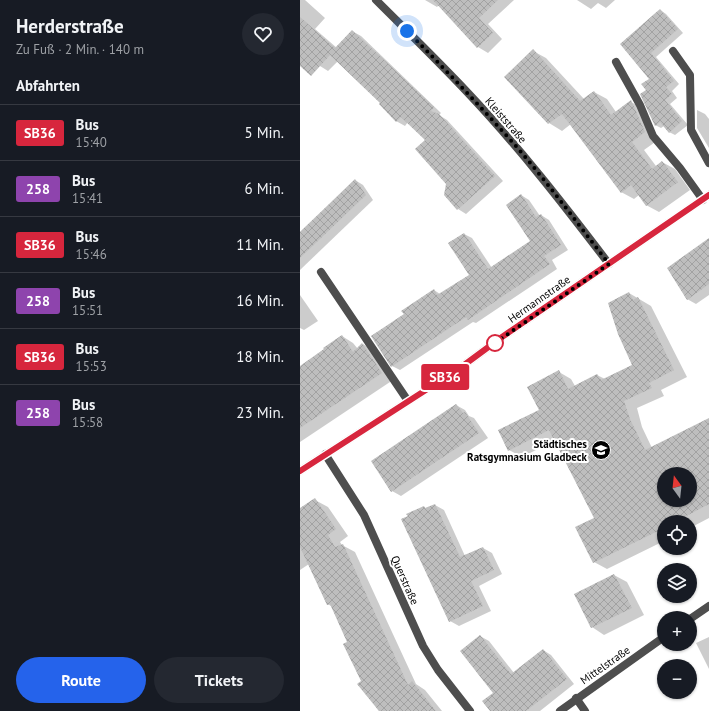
<!DOCTYPE html>
<html lang="de">
<meta charset="utf-8">
<style>
body{margin:0;font-family:"PT Sans",sans-serif;background:#242831;color:#f1f3f6;height:100vh;display:flex;flex-direction:column;font-size:15px;white-space:nowrap}
*{box-sizing:border-box;margin:0}
p{font-size:13px;color:#9ea1a6}
.icon{flex:none;width:22px;height:22px;fill:none;stroke:currentColor;stroke-width:2;stroke-linecap:round;stroke-linejoin:round}
.map{position:relative;flex:1;overflow:hidden}
.side{display:flex;flex-direction:column;background:#171b24;width:300px}
.side>*{flex:none}
.badge{padding:0 8px;border-radius:3px;font-size:14px;line-height:26px}
.needle{width:26px;rotate:345deg}
.buttons{position:absolute;left:357px;top:467px;display:grid;gap:8px}
.buttons a{display:grid;place-items:center;width:40px;height:40px;border-radius:50%;background:#171b24;box-shadow:0 1px 3px #0004;font-size:20px}
.you{position:absolute;width:20px;height:20px;margin:-10px;border:3px solid #fff;border-radius:50%;background:#1a73e8;box-shadow:0 0 0 6px #1a73e833}
.map>.badge{position:absolute;translate:-50% -50%;box-shadow:0 0 0 2px #fff}
h2{padding:0 16px;font-size:15px;line-height:36px}
.round{display:grid;place-items:center;flex:none;width:42px;height:42px;border-radius:21px;background:#242831}
.head{display:flex;align-items:center;justify-content:space-between;height:68px;padding:0 16px}
h1{font-size:19px;font-weight:700;line-height:30px}
.primary-button{display:flex;gap:8px;margin-top:auto;padding:8px 16px}
.primary-button a{flex:1;height:46px;border-radius:24px;background:#2563eb;color:#fff;font-size:16px;font-weight:700;line-height:46px;text-align:center}
.primary-button a+a{background:#242831;color:#f1f3f6}
ul{padding:0;list-style:none}
li{display:flex;align-items:center;gap:12px;height:56px;padding:0 16px;border-top:1px solid #363941}
li div{flex:1}
li b{display:block;font-size:15px}
li em{font-style:normal}
li .badge{min-width:44px;font-weight:700;text-align:center}
main{display:flex;flex:1;min-height:0}
.map>svg:first-child{display:block}
.shadow{fill:#0003;fill-rule:evenodd}
.building{fill:url(#building-cross-hatch);fill-rule:evenodd}
.lines{fill:none;stroke-linecap:round;stroke-linejoin:round}
.lane{stroke:#4e4e4e;stroke-width:8}
.street{stroke:#4e4e4e;stroke-width:8}
.line-casing{stroke:#fff;stroke-width:9}
.line{stroke:#d7263d;stroke-width:6}
.walk{stroke:#000;stroke-width:4;stroke-dasharray:0 7.2}
.stop-dot{fill:#fff;stroke:#d7263d;stroke-width:2}
.labels{text-anchor:middle;stroke-width:4;stroke-linejoin:round;paint-order:stroke}
.street-label{font-size:11px;fill:#000;stroke:#fff}
.poi-label{font-size:11px;font-weight:bold;fill:#000;stroke:#fff;text-anchor:end}
</style>
<main>
<section class="side">
<div class="head"><div><h1>Herderstraße</h1><p>Zu Fuß · 2 Min. · 140 m</p></div><a class="round"><svg class="icon" aria-label="heart" viewBox="0 0 24 24"><path d="M12 20l-8-8c-3-5 5-10 8-4 3-6 11-1 8 4z"/></svg></a></div>
<h2>Abfahrten</h2>
<ul>
<li><span class="badge" style="background:#d7263d;color:#fff">SB36</span><div><b>Bus</b><p>15:40</p></div><em>5 Min.</em></li>
<li><span class="badge" style="background:#8e44ad;color:#fff">258</span><div><b>Bus</b><p>15:41</p></div><em>6 Min.</em></li>
<li><span class="badge" style="background:#d7263d;color:#fff">SB36</span><div><b>Bus</b><p>15:46</p></div><em>11 Min.</em></li>
<li><span class="badge" style="background:#8e44ad;color:#fff">258</span><div><b>Bus</b><p>15:51</p></div><em>16 Min.</em></li>
<li><span class="badge" style="background:#d7263d;color:#fff">SB36</span><div><b>Bus</b><p>15:53</p></div><em>18 Min.</em></li>
<li><span class="badge" style="background:#8e44ad;color:#fff">258</span><div><b>Bus</b><p>15:58</p></div><em>23 Min.</em></li>
</ul>
<div class="primary-button"><a>Route</a><a>Tickets</a></div>
</section>
<div class="map">
<svg width="409" height="711" viewBox="0 0 409 711">
<defs>
<pattern id="building-cross-hatch" width="8" height="8" patternUnits="userSpaceOnUse"><rect width="8" height="8" fill="#bebebe"/><path d="M0 0l8 8M0 8l8-8" fill="none" stroke="#a2a2a2"/></pattern>
</defs>
<rect width="100%" height="100%" fill="#fff"/>
<g class="shadow">
<path d="M0 0H5L25 18 15 29 37 48 52 31 61 36 141 113 139 115 147 120 203 181 166 214 158 209 127 140 108 122 105 126 96 121 82 103 38 61 28 71 20 66 0 48Z"/>
<path d="M125 0H214L188 24 202 39 188 53 178 47 139 5 137 7Z"/>
<path d="M277 0H315L306 8 298 3 291 9Z"/>
<path d="M360 10 366 14 383 33 356 57 379 84 372 91 377 98 370 104 388 125 375 135 369 132 364 126 361 128 355 125 348 90 350 79 322 44Z"/>
<path d="M233 51 246 58 284 99 294 92 307 99 316 112 331 102 344 109 358 140 344 150 356 166 362 162 375 169 390 190 359 212 346 205 339 195 334 199 321 192 271 124 262 131 249 123 206 77Z"/>
<path d="M397 110 405 114 409 119V148L397 128Z"/>
<path d="M55 180 63 185 73 200 0 270V233Z"/>
<path d="M221 195 229 200 240 216 241 215 249 220 268 250 252 260 257 269 176 323 173 322 100 370 92 366 105 315 134 290 140 294 170 275 164 234 172 238 192 268 232 242Z"/>
<path d="M409 240V295L396 304 387 299Z"/>
<path d="M329 293 351 306 387 377 361 390 364 396 337 408 342 427 352 448 409 419V518L390 528V522H364V541L307 569 294 562 295 518 256 440 222 457 209 450 240 410 259 372 271 379 275 386 297 375 305 379 333 365ZM364 474H390V500H364Z"/>
<path d="M0 295 18 321 4 330 0 328Z"/>
<path d="M42 336 53 343 58 349 63 344 74 351 93 380 0 442V367Z"/>
<path d="M156 405 165 410 169 416 174 418 188 438 101 496 92 491Z"/>
<path d="M15 500 28 507 48 536 40 542 42 545 55 552 116 684 125 690 142 711H80L32 607 28 604 9 564 0 570V510Z"/>
<path d="M135 505 144 510 165 556 183 548 192 553 202 574 179 586 191 611 159 626 150 621 124 507 126 509Z"/>
<path d="M314 575 327 582 344 615 304 635 292 627Z"/>
<path d="M180 636 189 641 214 673 243 650 251 655 274 684 240 711H191L195 693Z"/>
<path d="M409 637V669L396 643Z"/>
</g>
<g class="building">
<path d="M133 0H198L179 18 193 33 177 48Z"/>
<path d="M360 9 378 29 351 53 374 81 366 87 372 94 365 100 382 121 369 133 360 122 355 126 340 94 346 90 341 84 349 79 320 44Z"/>
<path d="M0 17 35 48 52 30 134 107 131 111 139 114 195 176 157 210 144 195 146 184 115 149 125 140 101 117 96 122 79 104 80 103 30 55 11 76 0 66Z"/>
<path d="M233 49 280 101 294 91 311 115 331 100 345 132 332 142 352 169 362 161 378 182 346 206 331 185 321 193 262 114 248 124 204 77Z"/>
<path d="M55 179 66 195 0 258V232Z"/>
<path d="M221 194 236 217 241 214 261 245 244 256 250 264 168 320 166 317 91 367 71 336 104 314 101 311 134 289 137 295 169 275 148 243 164 233 188 269 230 241 206 205Z"/>
<path d="M409 238V284L387 300 367 268Z"/>
<path d="M329 292 333 300 338 297 374 370 349 383 352 388 324 401 330 419 345 450 409 418V504L375 522H364V528L293 563 275 527 294 518 249 430 208 451 198 430 239 410 227 387 259 370 268 389 297 374 301 380 332 365 318 334 308 303ZM364 474H390V500H364Z"/>
<path d="M42 335 53 352 62 343 82 373 0 428V366L24 349 23 348Z"/>
<path d="M156 404 163 413 165 412 179 433 91 492 71 461Z"/>
<path d="M15 498 36 529 28 535 35 547 43 544 108 685 112 681 136 711H79L57 684 61 681 43 644 47 642 30 604 27 605 0 547V508Z"/>
<path d="M135 504 160 557 183 547 194 570 171 581 183 606 149 622 101 519 108 516 106 514 124 506 125 508Z"/>
<path d="M314 574 332 608 291 628 274 594Z"/>
<path d="M180 635 211 674 243 649 267 679 226 711H190L182 701 193 693 160 651Z"/>
</g>
<g class="lines">
<g class="lane">
<path d="M373 51 390 75 391 130 409 163"/>
<path d="M316 62 340 105 353 136 380 168 403 200"/>
<path d="M21 272 108 401"/>
<path d="M276 698 285 711"/>
</g>
<g class="street">
<path d="M76 0C107 31 138 61 168 93 219 147 264 205 309 264"/>
<path d="M25 454 64 515 123 646 138 670 170 711"/>
<path d="M0 471 160 368 202 337 409 195"/>
<path d="M390 619 409 606"/>
<path d="M260 711 364 637"/>
</g>
</g>
<g class="lines">
<defs>
<path id="line" d="M0 471 160 368 202 337 409 195"/>
</defs>
<use href="#line" class="line-casing"/>
<use href="#line" class="line"/>
<path class="walk" d="M107 31C144 68 180 106 215 145 248 183 278 224 309 264L192 345 195 343"/>
</g>
<defs>
<symbol id="school-disc" viewBox="-11 -11 22 22"><circle r="9.5" fill="#000" stroke="#fff"/><path d="M0-5L7-2L0 1L-7-2ZM-4 1L0 2.5L4 1V4Q0 6-4 4Z" fill="#fff"/></symbol>
</defs>
<g fill-rule="evenodd">
<use href="#school-disc" x="290" y="439" width="22" height="22"/>
</g>
<circle class="stop-dot" cx="195" cy="343" r="8"/>
<g class="labels">
<g class="street-label">
<text transform="translate(206 120) rotate(49)" y="4">Kleiststraße</text>
<text transform="translate(239 299) rotate(-35)" y="4">Hermannstraße</text>
<text transform="translate(105 580) rotate(66)" y="4">Querstraße</text>
<text transform="translate(305 665) rotate(-35)" y="4">Mittelstraße</text>
</g>
<g class="poi-label">
<text x="287" y="448">Städtisches<tspan x="287" dy="13">Ratsgymnasium Gladbeck</tspan></text>
</g>
</g>
</svg>
<div class="buttons">
<a><svg class="needle" viewBox="-14 -14 28 28"><path d="M0-13l5 13h-10z" fill="#e53935"/><path d="M0 13l5-13h-10z" fill="#9ea1a6"/></svg></a>
<a><svg class="icon" aria-label="locate" viewBox="0 0 24 24"><circle cx="12" cy="12" r="6"/><path d="M12 2v4M12 18v4M2 12h4M18 12h4"/></svg></a>
<a><svg class="icon" aria-label="layers" viewBox="0 0 24 24"><path d="M12 4l9 5-9 5-9-5zM3 14l9 5 9-5"/></svg></a>
<a>+</a>
<a>−</a>
</div>
<div class="you" style="left:107px;top:31px"></div>
<b class="badge" style="left:145px;top:377px;background:#d7263d;color:#fff">SB36</b>
</div>
</main>
